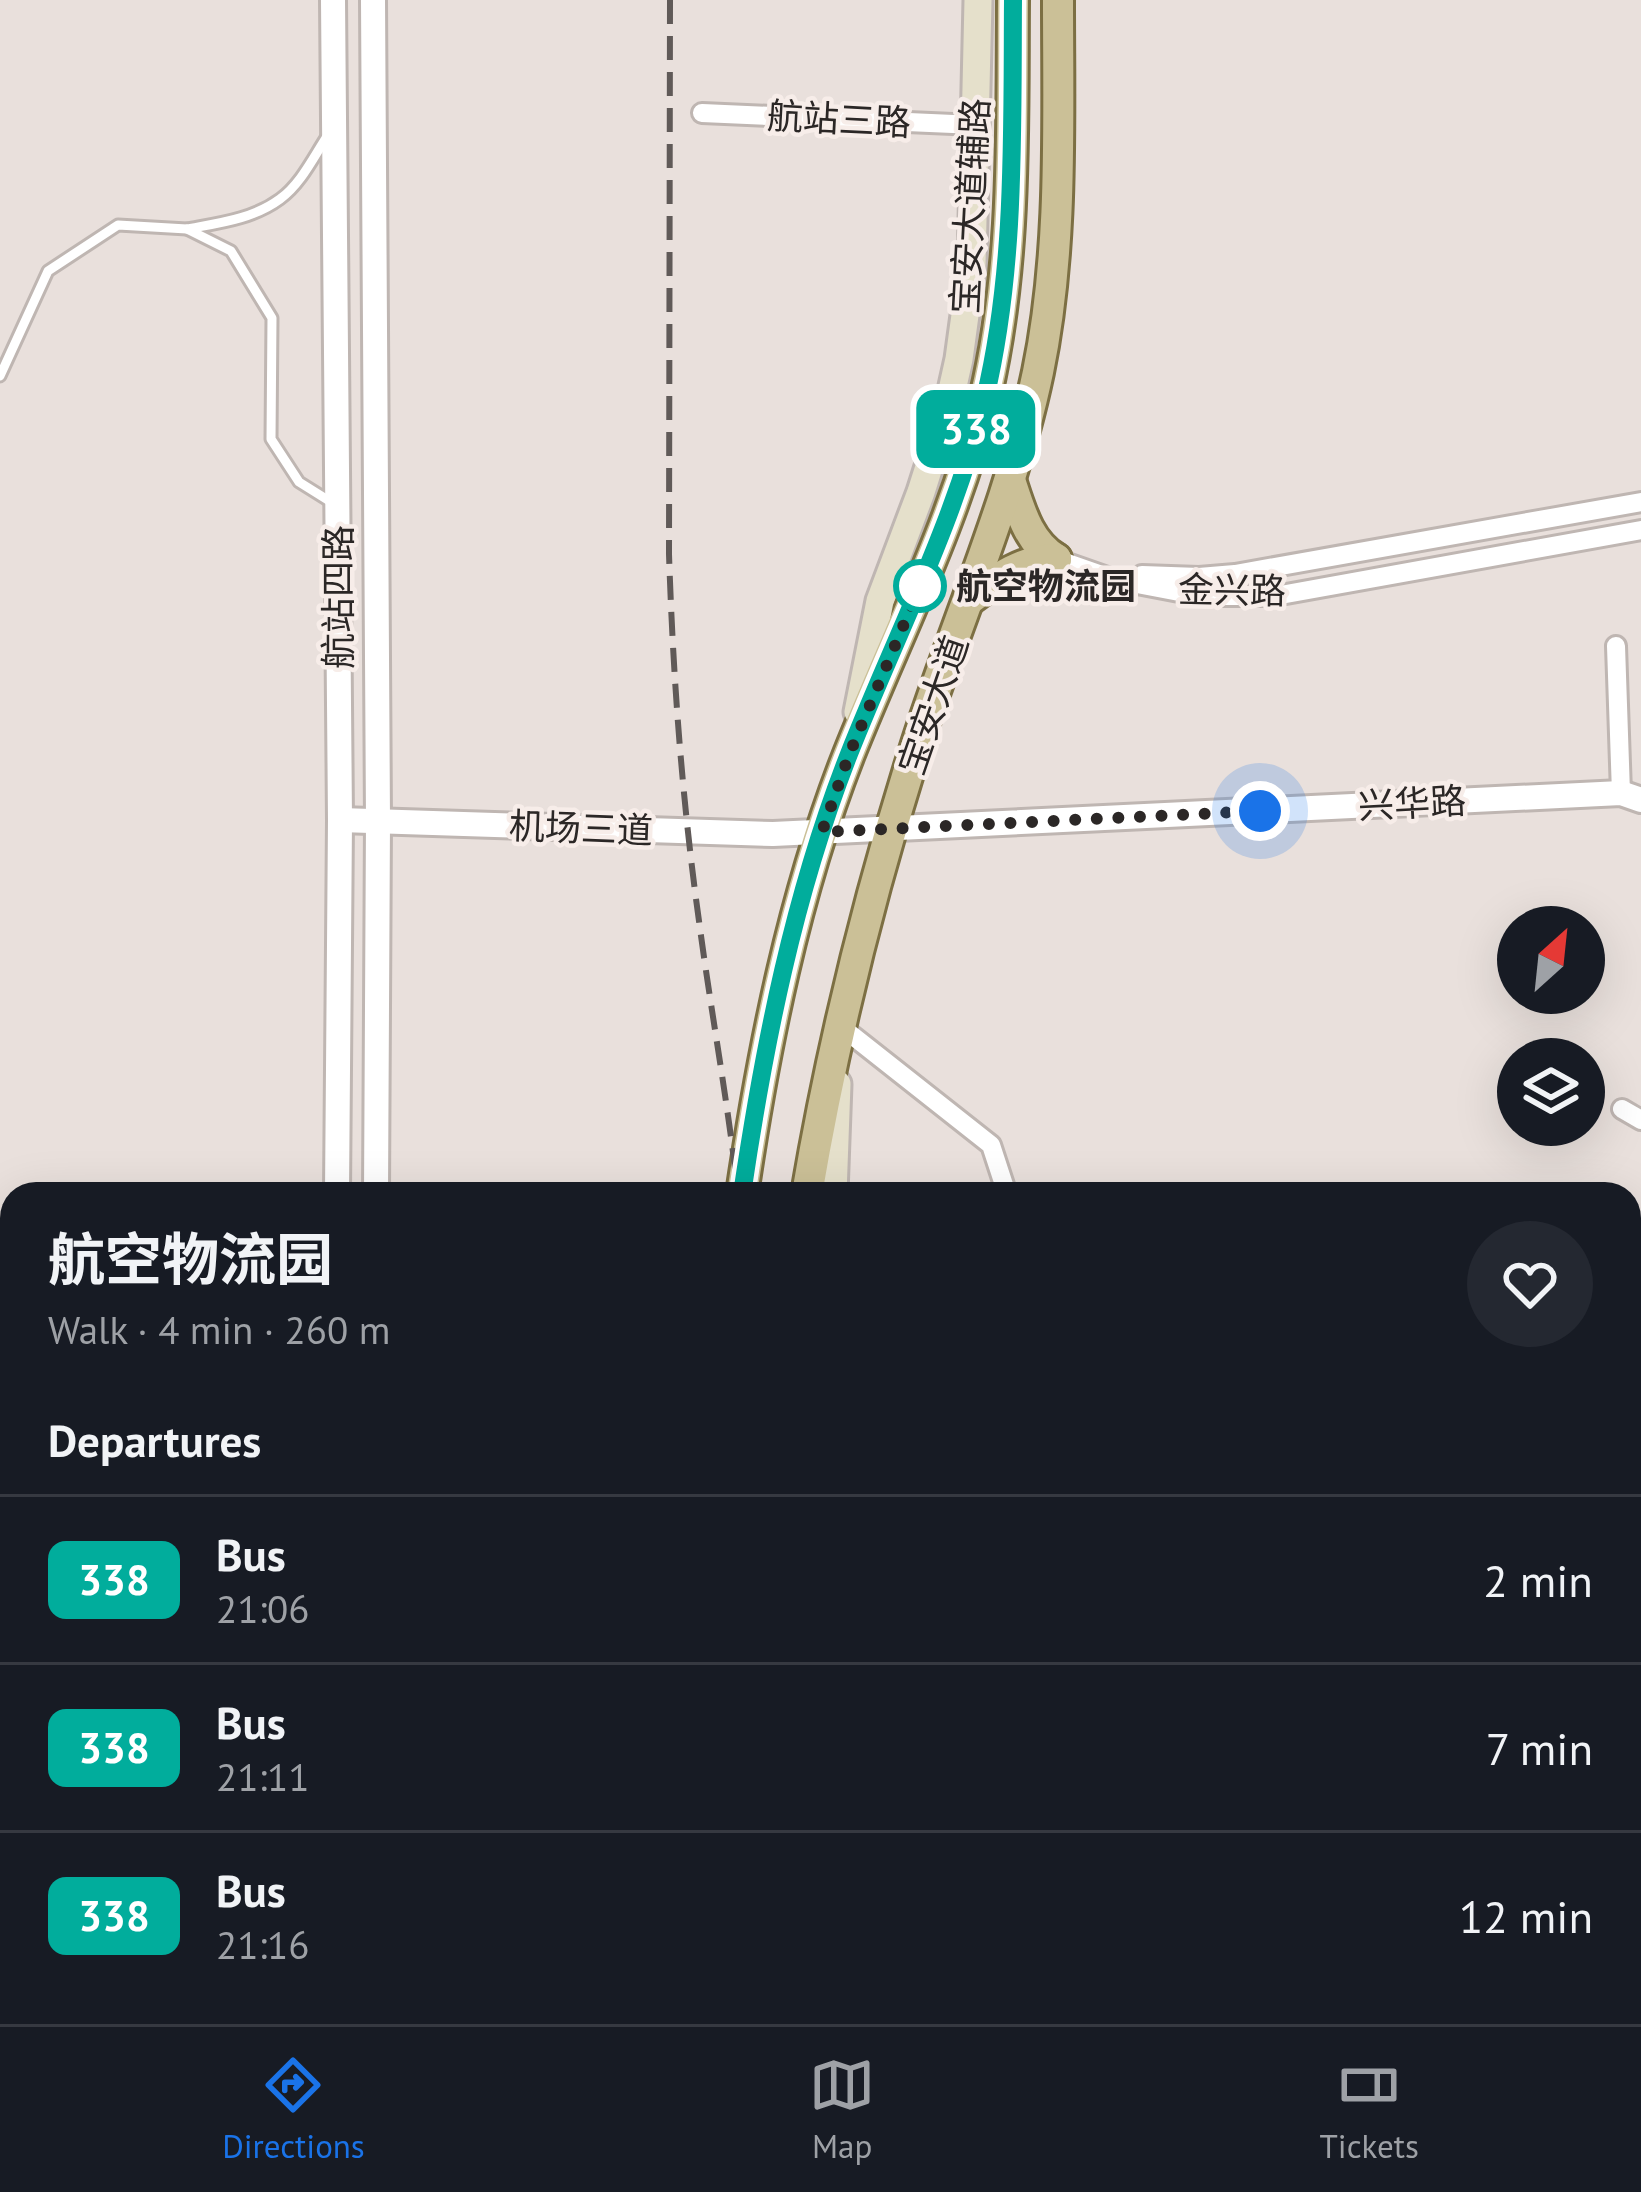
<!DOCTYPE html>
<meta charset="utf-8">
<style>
body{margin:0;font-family:"PT Sans","Noto Sans SC",sans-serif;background:#242831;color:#f1f3f6;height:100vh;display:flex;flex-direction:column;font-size:45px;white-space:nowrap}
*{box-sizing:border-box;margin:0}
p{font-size:39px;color:#9ea1a6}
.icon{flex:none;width:66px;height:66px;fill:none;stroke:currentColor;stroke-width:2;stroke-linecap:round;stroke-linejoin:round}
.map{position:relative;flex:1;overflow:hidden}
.sheet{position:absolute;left:0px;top:1182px;width:1641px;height:843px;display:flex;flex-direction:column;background:#171b24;border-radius:36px 36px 0 0;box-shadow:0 12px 48px #0002}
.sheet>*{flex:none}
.badge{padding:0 24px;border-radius:18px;font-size:42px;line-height:78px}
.needle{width:78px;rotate:27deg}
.buttons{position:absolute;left:1497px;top:906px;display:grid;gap:24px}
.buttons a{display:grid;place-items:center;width:108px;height:108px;border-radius:50%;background:#171b24;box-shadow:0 12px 48px #0002;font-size:60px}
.you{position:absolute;width:60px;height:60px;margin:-30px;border:9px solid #fff;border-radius:50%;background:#1a73e8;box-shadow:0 0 0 18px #1a73e833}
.map>.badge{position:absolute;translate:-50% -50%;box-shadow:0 0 0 6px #fff}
h2{padding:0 48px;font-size:45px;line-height:108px}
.round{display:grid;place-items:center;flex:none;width:126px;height:126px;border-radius:63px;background:#242831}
.headline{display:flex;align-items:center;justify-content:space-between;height:204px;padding:0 48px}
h1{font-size:57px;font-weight:700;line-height:90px}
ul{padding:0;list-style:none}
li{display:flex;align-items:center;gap:36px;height:168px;padding:0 48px;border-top:3px solid #363941}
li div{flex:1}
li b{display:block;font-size:45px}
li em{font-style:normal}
li .badge{min-width:132px;font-weight:700;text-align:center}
.tabs{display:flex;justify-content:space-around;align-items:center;height:168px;border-top:3px solid #363941;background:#171b24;font-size:33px;color:#9ea1a6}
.tabs a{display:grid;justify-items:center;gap:6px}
.tabs .on{color:#1a73e8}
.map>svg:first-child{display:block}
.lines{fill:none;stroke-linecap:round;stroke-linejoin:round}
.service-casing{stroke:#bfb6b2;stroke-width:15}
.minor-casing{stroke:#bfb6b2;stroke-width:24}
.tertiary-casing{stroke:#bfb6b2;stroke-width:30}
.secondary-casing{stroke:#bfb6b2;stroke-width:33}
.primary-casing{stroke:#7c6f43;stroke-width:36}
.service{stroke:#fff;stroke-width:9}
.minor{stroke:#fff;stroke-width:18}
.tertiary{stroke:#fff;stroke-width:24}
.secondary{stroke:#e5e0cb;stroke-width:27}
.primary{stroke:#cbc097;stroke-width:30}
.rail{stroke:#605a58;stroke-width:6;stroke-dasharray:24 12;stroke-linecap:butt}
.line-casing{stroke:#fff;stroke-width:27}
.line{stroke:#01ad9c;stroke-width:18}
.walk{stroke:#2b2726;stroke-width:12;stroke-dasharray:0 21.6}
.stop-dot{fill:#fff;stroke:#01ad9c;stroke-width:6}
.labels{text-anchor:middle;stroke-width:9;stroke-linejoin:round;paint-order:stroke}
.street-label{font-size:36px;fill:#2b2726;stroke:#f7ede9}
.stop-label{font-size:36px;font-weight:bold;fill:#2b2726;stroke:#f7ede9;text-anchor:start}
</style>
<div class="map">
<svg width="1641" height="2024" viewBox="0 0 1641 2024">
<rect width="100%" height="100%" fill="#e9e0dc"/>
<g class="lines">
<defs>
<g id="service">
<path d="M328 135C314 156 301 184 280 199 253 219 219 223 187 229L231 251 272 318 271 439 299 482 331 502"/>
<path d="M0 376 48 271 118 225 187 229"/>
<path d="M0 1981H12"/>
<path d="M81 2013V2024"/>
</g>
<g id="minor">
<path d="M702 113 976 125"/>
<path d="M1056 559 1116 580 1179 592 1211 596H1275L1641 530"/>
<path d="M1142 575 1199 577 1235 574 1641 502"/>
<path d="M1616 646 1621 793"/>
<path d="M839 1025 991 1145 1007 1194"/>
<path d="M1622 1109 1641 1120"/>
<path d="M1629 1671 1641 1664"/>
<path d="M1093 2013 1097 2024"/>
<path d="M1579 2013 1586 2024"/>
</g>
<g id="tertiary">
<path d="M333 0 340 820 337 1194"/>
<path d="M373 0 378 821 376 1194"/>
<path d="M340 820 773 834 1621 793 1641 800"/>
<path d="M333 2024V2013"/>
<path d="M372 2024V2013"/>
</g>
<g id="secondary">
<path d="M858 712 880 601 921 492 949 404 959 359 972 264 978 0"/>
<path d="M833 1194 837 1084"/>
<path d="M710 2013V2024"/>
<path d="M844 2013V2024"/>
</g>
<g id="primary">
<path d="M1010 480C1020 510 1028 542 1056 559"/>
<path d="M970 599C997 579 1021 560 1056 559"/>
<path d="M742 1194C764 1045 794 894 849 754 896 636 955 522 985 398 1016 267 1012 133 1013 0"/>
<path d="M807 1194C833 1041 870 892 917 744 957 619 1011 501 1038 372 1063 251 1058 123 1058 0"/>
<path d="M747 2013V2024"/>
<path d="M811 2013V2024"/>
</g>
</defs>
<use href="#service" class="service-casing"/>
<use href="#minor" class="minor-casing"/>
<use href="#tertiary" class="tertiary-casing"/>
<use href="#secondary" class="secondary-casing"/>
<use href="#primary" class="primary-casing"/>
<use href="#service" class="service"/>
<use href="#minor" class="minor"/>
<use href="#tertiary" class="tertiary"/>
<use href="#secondary" class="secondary"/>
<use href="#primary" class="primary"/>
<g class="rail">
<path d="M670 0 669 554C673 676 682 799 699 921 711 1012 728 1102 738 1194"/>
<path d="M779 2013 780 2024"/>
</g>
</g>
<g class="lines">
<defs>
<path id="line" d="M742 1194C764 1045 794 894 849 754 896 635 955 522 985 398 1016 268 1012 133 1013 0"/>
</defs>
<use href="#line" class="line-casing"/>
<use href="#line" class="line"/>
<path class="walk" d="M920 586 849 755 822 832 1260 811"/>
</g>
<circle class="stop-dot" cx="920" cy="586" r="24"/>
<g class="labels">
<g class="street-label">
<text transform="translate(839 119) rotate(3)" y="13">航站三路</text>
<text transform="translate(970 206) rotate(-87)" y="13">宝安大道辅路</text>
<text transform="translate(1232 590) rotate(1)" y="13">金兴路</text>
<text transform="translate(338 597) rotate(-90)" y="13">航站四路</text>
<text transform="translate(933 705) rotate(-71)" y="13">宝安大道</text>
<text transform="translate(1412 803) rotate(-3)" y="13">兴华路</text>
<text transform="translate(581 828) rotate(2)" y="13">机场三道</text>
</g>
<g class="stop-label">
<text x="956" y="599">航空物流园</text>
</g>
</g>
</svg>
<div class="buttons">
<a><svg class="needle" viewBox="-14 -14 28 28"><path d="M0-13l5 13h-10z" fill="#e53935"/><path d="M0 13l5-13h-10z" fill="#9ea1a6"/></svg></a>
<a><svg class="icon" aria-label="layers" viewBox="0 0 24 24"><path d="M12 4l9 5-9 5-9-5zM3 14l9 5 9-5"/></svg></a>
</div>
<div class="you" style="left:1260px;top:811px"></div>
<b class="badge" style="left:976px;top:429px;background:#01ad9c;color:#fff">338</b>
<section class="sheet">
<div class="headline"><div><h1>航空物流园</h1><p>Walk · 4 min · 260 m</p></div><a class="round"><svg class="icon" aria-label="heart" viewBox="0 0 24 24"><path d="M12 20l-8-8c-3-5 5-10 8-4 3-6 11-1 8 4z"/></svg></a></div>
<h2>Departures</h2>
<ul>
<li><span class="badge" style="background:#01ad9c;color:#fff">338</span><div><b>Bus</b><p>21:06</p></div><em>2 min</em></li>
<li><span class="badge" style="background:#01ad9c;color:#fff">338</span><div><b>Bus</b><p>21:11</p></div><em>7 min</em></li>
<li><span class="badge" style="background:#01ad9c;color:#fff">338</span><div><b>Bus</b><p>21:16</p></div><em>12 min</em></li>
</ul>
</section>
</div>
<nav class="tabs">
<a class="on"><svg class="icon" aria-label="directions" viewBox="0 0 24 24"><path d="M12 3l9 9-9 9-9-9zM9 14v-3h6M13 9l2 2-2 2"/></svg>Directions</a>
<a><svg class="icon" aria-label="map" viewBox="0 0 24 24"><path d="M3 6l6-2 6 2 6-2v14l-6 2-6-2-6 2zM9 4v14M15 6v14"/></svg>Map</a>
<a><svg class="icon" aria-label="tickets" viewBox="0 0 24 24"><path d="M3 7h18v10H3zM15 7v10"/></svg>Tickets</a>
</nav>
